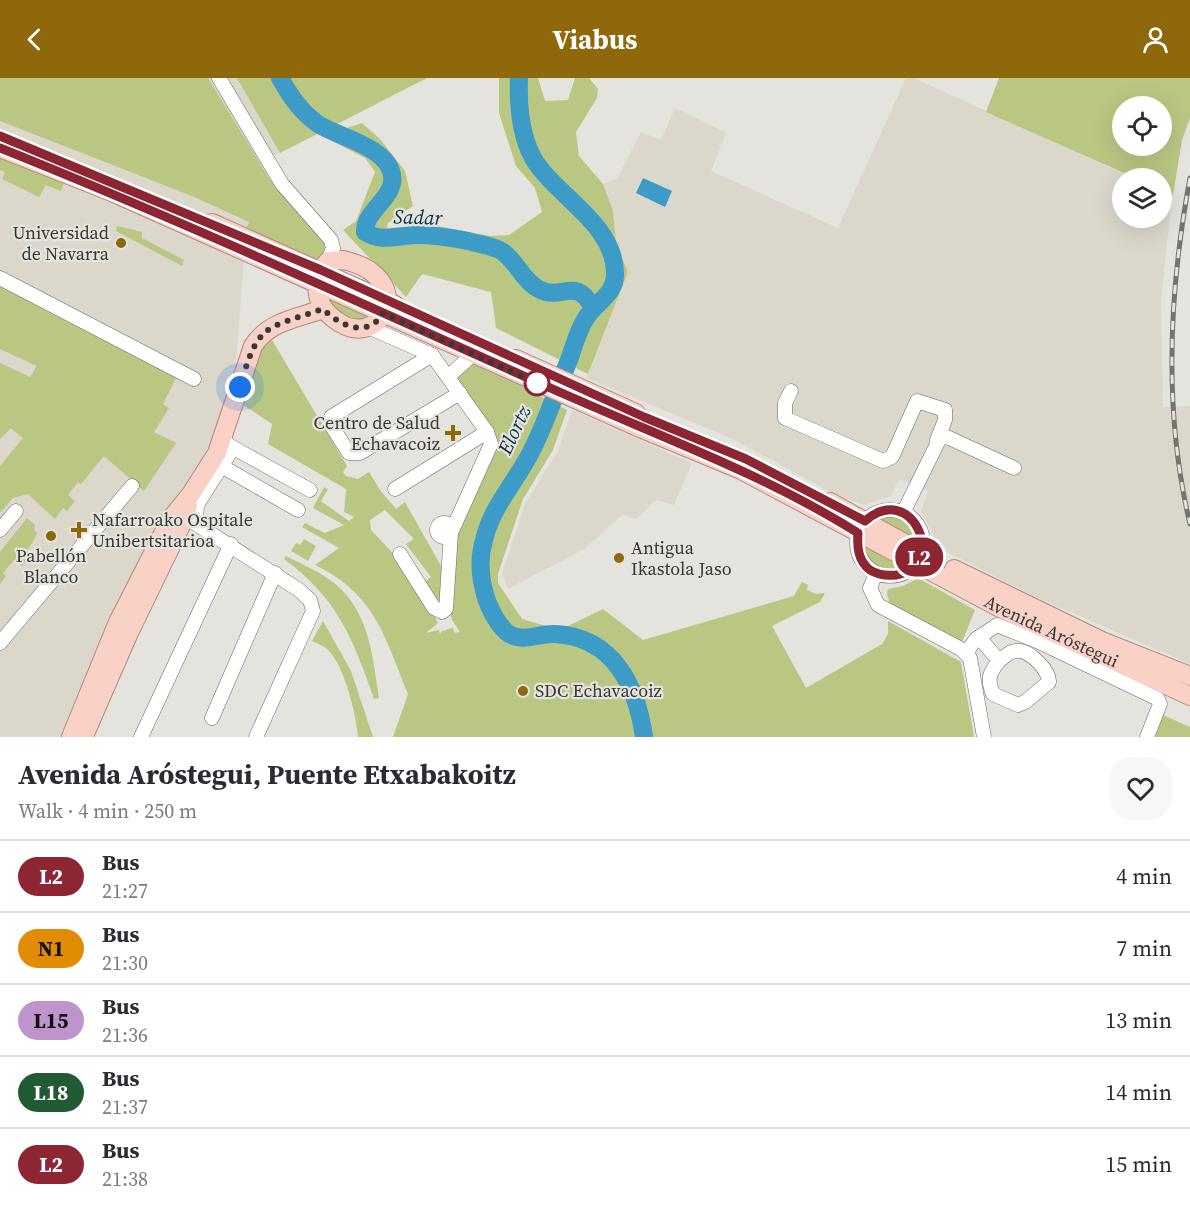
<!DOCTYPE html>
<meta charset="utf-8">
<style>
body{margin:0;font-family:"Source Serif 4",serif;background:#f7f7f7;color:#2b2b33;height:100vh;display:flex;flex-direction:column;font-size:22px;white-space:nowrap}
*{box-sizing:border-box;margin:0}
p{font-size:20px;color:#7c7c81}
.icon{flex:none;width:33px;height:33px;fill:none;stroke:currentColor;stroke-width:2;stroke-linecap:round;stroke-linejoin:round}
.map{position:relative;height:659px;overflow:hidden}
.side{display:flex;flex-direction:column;background:#fff;flex:1}
.side>*{flex:none}
.badge{padding:0 12px;border-radius:20px;font-size:21px;line-height:39px}
.controls{position:absolute;left:1112px;top:18px;display:grid;gap:12px}
.controls a{display:grid;place-items:center;width:60px;height:60px;border-radius:50%;background:#fff;box-shadow:0 6px 24px #0002;font-size:30px}
.you{position:absolute;width:30px;height:30px;margin:-15px;border:4px solid #fff;border-radius:50%;background:#1a73e8;box-shadow:0 0 0 9px #1a73e833}
.map>.badge{position:absolute;translate:-50% -50%;box-shadow:0 0 0 3px #fff}
.round{display:grid;place-items:center;flex:none;width:63px;height:63px;border-radius:24px;background:#f7f7f7}
.headline{display:flex;align-items:center;justify-content:space-between;height:102px;padding:0 18px}
h1{font-size:28px;font-weight:700;line-height:45px}
ul{padding:0;list-style:none}
li{display:flex;align-items:center;gap:18px;height:72px;padding:0 18px;border-top:2px solid #e1e1e2}
li div{flex:1}
li b{display:block;font-size:22px}
li em{font-style:normal}
li .badge{min-width:66px;font-weight:700;text-align:center}
header{display:flex;justify-content:space-between;align-items:center;height:78px;padding:0 18px;background:#8f680c;color:#fff;font-size:27px;font-weight:700}
.map>svg:first-child{display:block}
.built{fill:#dbd7cb}
.green{fill:#bac783;fill-rule:evenodd}
.water{fill:#3c9bc7}
.lines{fill:none;stroke-linecap:round;stroke-linejoin:round}
.river{stroke:#3c9bc7;stroke-width:18}
.minor-casing{stroke:#696863;stroke-width:15}
.major-casing{stroke:#b3887c;stroke-width:20}
.minor{stroke:#fff;stroke-width:14}
.major{stroke:#f9d1c7;stroke-width:18}
.rail-casing{stroke:#747370;stroke-width:5}
.rail{stroke:#e5e3de;stroke-width:3;stroke-dasharray:9;stroke-linecap:butt}
.line-casing{stroke:#fff;stroke-width:14}
.line{stroke:#8c2633;stroke-width:9}
.walk{stroke:#393836;stroke-width:6;stroke-dasharray:0 10.8}
.poi-dot{fill:#8f680c;stroke:#e5e3de;stroke-width:2}
.stop-dot{fill:#fff;stroke:#8c2633;stroke-width:3}
.labels{text-anchor:middle;stroke-width:4.5;stroke-linejoin:round;paint-order:stroke}
.poi-label{font-size:18px;fill:#393836;stroke:#e5e3de;text-anchor:start}
.street-label{font-size:18px;fill:#393836;stroke:#e5e3de}
.water-label{font-size:20px;font-style:italic;fill:#043043;stroke:#e5e3de}
</style>
<header><svg class="icon" aria-label="back" viewBox="0 0 24 24"><path d="M15 5l-7 7 7 7"/></svg>Viabus<svg class="icon" aria-label="person" viewBox="0 0 24 24"><circle cx="12" cy="8" r="4"/><path d="M4 21q1-7 8-7t8 7"/></svg></header>
<div class="map">
<svg width="1190" height="659" viewBox="0 0 1190 659">
<rect width="100%" height="100%" fill="#e5e3de"/>
<g class="built">
<path d="M0 0H427L261 84 244 182 235 295 216 351 204 377 170 435 85 603 61 659H0Z"/>
<path d="M906 0H914L1132 100H1122V140H1161V114L1172 119 1161 222 1163 329 1190 328V586L1036 519 935 468 933 456 921 434 928 413 899 401 891 418 863 427 832 415 733 361 587 300 628 194 616 165 613 133 603 106 617 101 641 54 661 62 675 30 726 55 711 93 838 150Z"/>
<path d="M572 332 692 385 674 427 655 422 637 441 622 437 584 471 508 511 502 496 526 424 558 373Z"/>
</g>
<g class="green">
<path d="M0 0H208L269 100 327 166 324 178 315 181 246 151 249 144 192 118 0 43Z"/>
<path d="M237 0H427L280 75Z"/>
<path d="M499 0H538L545 23 568 22 575 0H589L598 11 597 20 576 54 579 78 603 106 613 133 616 165 628 194 588 296 496 250 491 214 422 196 406 219 343 152 356 143 375 94 365 80 322 58 362 45 380 61 405 93 413 128 388 145 387 150 432 147 490 158 509 157 542 134 535 110 516 88 499 35Z"/>
<path d="M999 0H1190V40L1182 62 1173 117 1161 112V100H1135L986 34ZM1122 28H1161V68H1122Z"/>
<path d="M0 78 64 104 61 113 46 107 39 119 2 101 5 94 0 92Z"/>
<path d="M117 148 142 154V160L184 182 182 188 116 153Z"/>
<path d="M0 208 177 298 163 326 169 330 154 354 176 365 144 413 104 378 81 406 78 404 68 417 75 423 67 433 63 430 55 441 28 416 13 420 0 435V388L23 360 11 350 0 361V285L30 299 37 288 0 271Z"/>
<path d="M324 214 374 239 367 245 333 233Z"/>
<path d="M272 262 347 388 343 394 346 398 358 401 369 394 380 412 396 431 405 424 441 488 442 528H436L422 506 431 499 406 466 414 461 385 432 370 442 371 452 407 490 438 545 426 555 439 552 440 556 442 553 453 550 455 555 460 554 452 542 449 529 455 462 460 445 496 370 458 304 457 298 475 284 567 332 553 372 523 421 498 496V505L522 541 560 552 603 531 643 562 794 518 802 504 808 507 807 512 816 516 825 515 820 524 772 548 806 610 882 566 888 556V543L961 584 974 659H393L408 616C385 559 375 516 315 487L339 470 302 449 305 445 325 455 344 447 313 430 324 409 328 411 321 423 349 443 354 439 344 434 346 411 268 366 272 346 242 326 262 271Z"/>
<path d="M892 437 903 440 913 449 914 463 879 444V438Z"/>
<path d="M27 440 35 447 34 451 37 456 26 475 30 478 22 488 14 482 3 495 6 498 0 506V474Z"/>
<path d="M304 461 316 468 308 483 291 473 296 465 300 467Z"/>
<path d="M864 466 902 487 897 492C884 491 877 488 866 480Z"/>
<path d="M286 478C302 486 320 494 334 505 369 532 373 580 379 620L374 621C353 560 337 520 284 481Z"/>
<path d="M918 500 975 532 962 564 890 527 887 516 888 511 903 508Z"/>
<path d="M323 543 351 593 373 659H358C356 636 345 590 329 573 325 568 318 566 312 563Z"/>
<path d="M1163 637 1190 649V659H1155Z"/>
</g>
<path class="water" d="M643 100 672 113 665 129 636 115Z"/>
<g class="lines">
<g class="river">
<path d="M280 0C291 19 300 33 318 46 338 59 388 69 392 97 396 120 364 132 365 154 382 165 398 157 418 157 434 157 453 160 468 163 478 166 495 168 503 174 519 186 525 208 546 214 565 219 577 200 593 230"/>
<path d="M519 0C518 26 520 56 533 80 556 119 615 145 615 196 616 216 595 225 586 240 578 252 574 268 569 282 557 311 547 342 533 370 518 402 492 427 484 462 479 479 480 499 485 516 488 528 499 551 511 557 525 564 541 555 555 556 614 559 637 609 644 659"/>
</g>
<defs>
<g id="minor">
<path d="M219 0 282 106 331 162 333 170 328 183"/>
<path d="M0 200 194 301"/>
<path d="M368 249 432 277 487 354 491 366 451 455 446 531 442 534 434 530 400 476"/>
<path d="M432 277 331 339 329 344 349 375H360L460 315"/>
<path d="M449 298 473 276"/>
<path d="M791 313 785 325V340L883 383 892 379 917 323 945 332V342L937 362"/>
<path d="M222 360 230 368 310 412"/>
<path d="M223 389 298 432"/>
<path d="M395 411 487 354"/>
<circle cx="890" cy="465" r="33"/>
<path d="M903 435 940 360 947 359 1014 390"/>
<path d="M185 439 299 512 310 522 313 533 256 659"/>
<circle cx="444" cy="452" r="7"/>
<path d="M196 445 197 427 233 370"/>
<path d="M0 452 16 433"/>
<path d="M876 495 870 510 878 527 961 571 970 580 984 659"/>
<path d="M979 559 999 583C989 595 987 601 993 616L1018 627 1025 624 1049 604C1050 593 1029 571 1016 573 1010 573 1004 579 999 583"/>
<path d="M0 565 132 408"/>
<path d="M966 575 976 561 997 547 1039 564 1158 621 1160 626 1147 659"/>
<path d="M212 640 275 495"/>
<path d="M141 659 231 466"/>
</g>
<g id="major">
<path id="s1" d="M0 70 112 114 640 350 741 392 1000 530 1190 618"/>
<path d="M212 145 395 227"/>
<path d="M343 182C417 198 384 271 340 245 332 240 325 234 321 226 314 211 318 194 328 183Z"/>
<path d="M516 281 636 335"/>
<path d="M830 424 924 476"/>
<path d="M954 491 1102 563 1190 598"/>
<path d="M84 658 128 557 185 439 188 427"/>
<path d="M71 659 118 544 170 442 191 416 217 375 253 268C269 243 298 240 323 231"/>
</g>
</defs>
<use href="#minor" class="minor-casing"/>
<use href="#major" class="major-casing"/>
<use href="#minor" class="minor"/>
<use href="#major" class="major"/>
<defs>
<path id="rail" d="M1190 100C1169 213 1163 333 1190 446"/>
</defs>
<use href="#rail" class="rail-casing"/>
<use href="#rail" class="rail"/>
</g>
<g class="lines">
<defs>
<path id="line" d="M0 58 321 192 644 339 746 381 865 443C912 402 949 487 896 497 887 498 878 497 870 492 858 483 857 469 858 455 761 394 650 355 546 308 365 227 185 144 0 70"/>
</defs>
<use href="#line" class="line-casing"/>
<use href="#line" class="line"/>
<path class="walk" d="M240 309C258 245 264 251 323 231 340 248 368 261 383 235L537 305"/>
</g>
<g class="poi-dot">
<circle cx="121" cy="165" r="6"/>
<path d="M450 346h6v6h6v6h-6v6h-6v-6h-6v-6h6z"/>
<path d="M76 443h6v6h6v6h-6v6h-6v-6h-6v-6h6z"/>
<circle cx="51" cy="458" r="6"/>
<circle cx="619" cy="480" r="6"/>
<circle cx="523" cy="613" r="6"/>
</g>
<circle class="stop-dot" cx="537" cy="305" r="12"/>
<g class="labels">
<g class="poi-label">
<text x="109" y="161" text-anchor="end">Universidad<tspan x="109" dy="21">de Navarra</tspan></text>
<text x="440" y="351" text-anchor="end">Centro de Salud<tspan x="440" dy="21">Echavacoiz</tspan></text>
<text x="92" y="448">Nafarroako Ospitale<tspan x="92" dy="21">Unibertsitarioa</tspan></text>
<text x="631" y="476">Antigua<tspan x="631" dy="21">Ikastola Jaso</tspan></text>
<text x="51" y="484" text-anchor="middle">Pabellón<tspan x="51" dy="21">Blanco</tspan></text>
<text x="535" y="619">SDC Echavacoiz</text>
</g>
<g class="street-label">
<text dy="6" stroke="none"><textPath href="#s1" startOffset="1158">Avenida Aróstegui</textPath></text>
</g>
<g class="water-label">
<text transform="translate(418 139) rotate(2)" y="7">Sadar</text>
<text transform="translate(514 352) rotate(-65)" y="7">Elortz</text>
</g>
</g>
</svg>
<div class="controls">
<a><svg class="icon" aria-label="locate" viewBox="0 0 24 24"><circle cx="12" cy="12" r="6"/><path d="M12 2v4M12 18v4M2 12h4M18 12h4"/></svg></a>
<a><svg class="icon" aria-label="layers" viewBox="0 0 24 24"><path d="M12 4l9 5-9 5-9-5zM3 14l9 5 9-5"/></svg></a>
</div>
<div class="you" style="left:240px;top:309px"></div>
<b class="badge" style="left:919px;top:479px;background:#8c2633;color:#fff">L2</b>
</div>
<section class="side">
<div class="headline"><div><h1>Avenida Aróstegui, Puente Etxabakoitz</h1><p>Walk · 4 min · 250 m</p></div><a class="round"><svg class="icon" aria-label="heart" viewBox="0 0 24 24"><path d="M12 20l-8-8c-3-5 5-10 8-4 3-6 11-1 8 4z"/></svg></a></div>
<ul>
<li><span class="badge" style="background:#8c2633;color:#fff">L2</span><div><b>Bus</b><p>21:27</p></div><em>4 min</em></li>
<li><span class="badge" style="background:#e28c05;color:#111">N1</span><div><b>Bus</b><p>21:30</p></div><em>7 min</em></li>
<li><span class="badge" style="background:#bf93cc;color:#111">L15</span><div><b>Bus</b><p>21:36</p></div><em>13 min</em></li>
<li><span class="badge" style="background:#215b33;color:#fff">L18</span><div><b>Bus</b><p>21:37</p></div><em>14 min</em></li>
<li><span class="badge" style="background:#8c2633;color:#fff">L2</span><div><b>Bus</b><p>21:38</p></div><em>15 min</em></li>
</ul>
</section>
